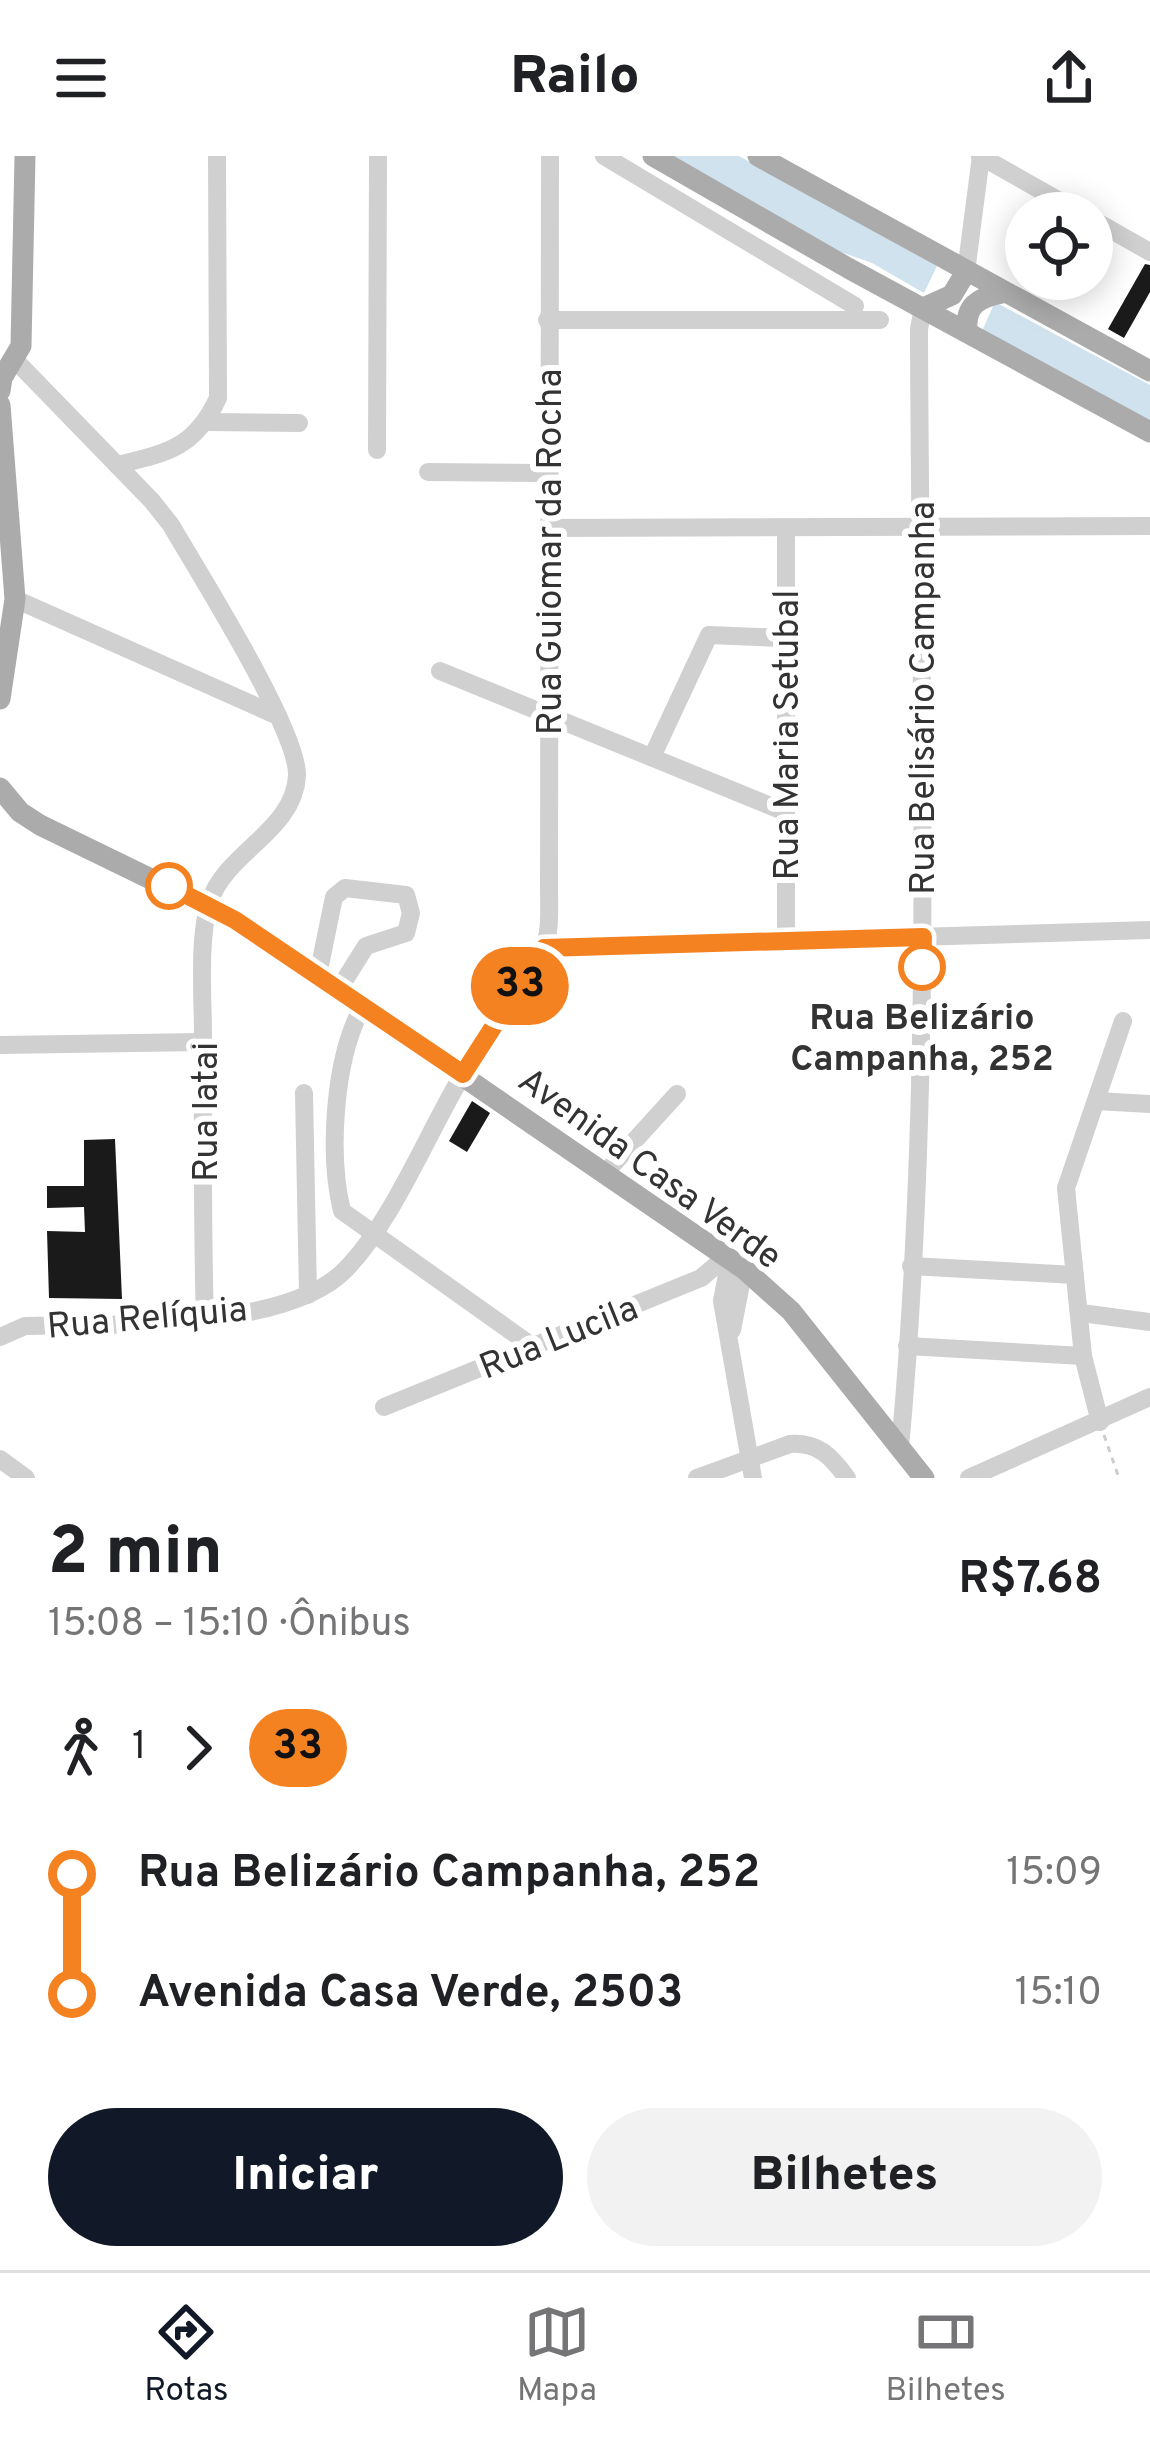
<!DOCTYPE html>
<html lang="pt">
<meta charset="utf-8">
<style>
body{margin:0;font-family:Overpass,sans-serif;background:#f2f2f2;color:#202124;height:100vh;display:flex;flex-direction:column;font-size:45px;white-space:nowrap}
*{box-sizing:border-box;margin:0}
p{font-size:39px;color:#757577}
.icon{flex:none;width:66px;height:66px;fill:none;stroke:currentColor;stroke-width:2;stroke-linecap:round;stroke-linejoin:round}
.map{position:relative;height:1322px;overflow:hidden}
.side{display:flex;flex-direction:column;background:#fff;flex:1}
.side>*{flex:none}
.badge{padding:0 24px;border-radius:39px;font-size:42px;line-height:78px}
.buttons{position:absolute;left:1005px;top:36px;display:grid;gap:24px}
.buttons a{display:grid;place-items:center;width:108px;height:108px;border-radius:50%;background:#fff;box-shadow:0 6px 30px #0003;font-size:60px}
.map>.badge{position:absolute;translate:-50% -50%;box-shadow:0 0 0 6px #fff}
.legs{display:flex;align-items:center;gap:18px;height:132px;padding:0 48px;font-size:39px}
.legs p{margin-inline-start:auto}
.headline{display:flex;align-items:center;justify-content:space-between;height:204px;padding:0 48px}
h1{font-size:66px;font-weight:800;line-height:90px}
.cta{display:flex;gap:24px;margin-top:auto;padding:24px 48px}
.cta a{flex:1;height:138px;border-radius:72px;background:#111827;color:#fff;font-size:48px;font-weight:800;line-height:138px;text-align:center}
.cta a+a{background:#f2f2f2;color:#202124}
ul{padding:0 48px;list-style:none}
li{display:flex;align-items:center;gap:42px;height:120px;font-size:45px}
li i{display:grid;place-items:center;width:18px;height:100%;margin:0 15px;background:currentColor}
li i::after{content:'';width:30px;height:30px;margin:-15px;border:9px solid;border-radius:50%;background:#fff}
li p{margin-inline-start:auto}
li:first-child i{background:linear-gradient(#0000 50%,currentColor 0)}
li:last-child i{background:linear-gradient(currentColor 50%,#0000 0)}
header{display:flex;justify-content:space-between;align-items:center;height:156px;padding:0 48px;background:#fff;font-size:54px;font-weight:800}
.tab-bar{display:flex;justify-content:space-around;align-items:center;height:168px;border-top:3px solid #e0e0e0;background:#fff;font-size:33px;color:#757577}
.tab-bar a{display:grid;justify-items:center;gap:6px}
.tab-bar .current{color:#111827}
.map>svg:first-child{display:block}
.water{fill:#cfe2ee}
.building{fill:#1a1a1a}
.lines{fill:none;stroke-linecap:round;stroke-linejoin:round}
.path{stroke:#cdcdcd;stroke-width:3;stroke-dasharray:6 6;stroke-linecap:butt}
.minor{stroke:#d0d0d0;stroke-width:18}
.major{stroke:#ababab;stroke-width:21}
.line-1-casing{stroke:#fff;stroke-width:27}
.line-1{stroke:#f58220;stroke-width:18}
.stop-1-dot{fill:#fff;stroke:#f58220;stroke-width:6}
.labels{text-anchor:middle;stroke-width:12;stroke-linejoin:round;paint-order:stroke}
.street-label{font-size:36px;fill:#333;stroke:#fff}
.stop-label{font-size:36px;font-weight:bold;fill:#333;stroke:#fff}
</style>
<header><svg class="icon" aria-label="menu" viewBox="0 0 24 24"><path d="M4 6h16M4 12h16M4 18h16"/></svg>Railo<svg class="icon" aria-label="share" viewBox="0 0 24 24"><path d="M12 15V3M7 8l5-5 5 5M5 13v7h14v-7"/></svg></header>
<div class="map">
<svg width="1150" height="1322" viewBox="0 0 1150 1322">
<rect width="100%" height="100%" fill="#fff"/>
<g class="water">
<path d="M671 0H739L937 110 924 137 872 107 841 96Z"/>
<path d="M995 146 1150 229V266L982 175Z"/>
</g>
<g class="building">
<path d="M1145 108 1150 109V136L1124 182 1108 173Z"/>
<path d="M472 945 490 957 467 996 449 985Z"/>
<path d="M115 983 122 1143 49 1142 47 1075 85 1076 84 1051 47 1052V1030H84V984Z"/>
</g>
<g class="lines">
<path class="path" d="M1104 1279 1119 1322"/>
<g class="minor">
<path d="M604 0 855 150"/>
<path d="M980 0 1081 57"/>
<path d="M1092 63 1150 96"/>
<path d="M966 116 981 0"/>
<path d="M547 164H880"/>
<path d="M16 205 152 345 171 369C198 416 299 575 297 620 294 675 226 696 210 745 198 781 203 841 203 881 203 975 202 1069 205 1163"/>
<path d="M207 266 299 267"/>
<path d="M377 294 378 0"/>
<path d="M117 309C167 297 195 292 218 242L217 0"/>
<path d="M428 316 548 317"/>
<path d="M548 372 1150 370"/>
<path d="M15 443 278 560"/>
<path d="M440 515 783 655"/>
<path d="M652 601 709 479 784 482"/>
<path d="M786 784V374"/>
<path d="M544 792 1150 774"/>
<path d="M318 819 334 741 345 732 406 739 411 757 406 777 366 790 339 833"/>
<path d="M363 850C334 901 328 998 342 1055L532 1190"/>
<path d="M0 889 203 886"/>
<path d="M304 937 308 1139"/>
<path d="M1096 945 1150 948"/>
<path d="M606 1016 677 938"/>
<path d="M730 1103 722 1145 753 1322"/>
<path d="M911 1110 1075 1119"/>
<path d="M1081 1157 1150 1166"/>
<path d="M732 1174 744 1113"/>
<path d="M0 1181 25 1170C106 1168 286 1175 345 1114 393 1065 427 978 463 918 488 877 523 838 543 795 551 777 549 751 549 731L550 0"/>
<path d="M907 1190 1083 1200"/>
<path d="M384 1251 701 1122 726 1101"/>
<path d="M1100 1266 1083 1200 1066 1032 1123 865"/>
<path d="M900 1292C934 920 920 546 919 173L923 152"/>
<path d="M0 1303 26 1322"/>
<path d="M697 1322 790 1288C818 1286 831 1300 847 1322"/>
<path d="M969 1322 1150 1241"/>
</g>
<g class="major">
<path d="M653 0 848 112 1150 276"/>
<path d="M758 0 1150 215"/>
<path d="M923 152 952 139 966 116"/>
<path d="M967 175C965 149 978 142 1002 137"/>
<path d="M0 235 2 222 21 190 25 0"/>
<path d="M0 249 15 443 0 543"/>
<path d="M0 632 20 656 40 669 235 764 744 1113 791 1155 924 1322"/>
</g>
</g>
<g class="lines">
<defs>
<path id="line-1" d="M169 730 235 764 463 918 544 792 923 781 922 811"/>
</defs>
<use href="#line-1" class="line-1-casing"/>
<use href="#line-1" class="line-1"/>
</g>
<g class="stop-1-dot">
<circle cx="169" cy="730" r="21"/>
<circle cx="922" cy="811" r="21"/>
</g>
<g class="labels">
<g class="street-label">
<text transform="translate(548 396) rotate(-90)" y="13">Rua Guiomar da Rocha</text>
<text transform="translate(921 542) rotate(-90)" y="13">Rua Belisário Campanha</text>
<text transform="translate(785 579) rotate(-90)" y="13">Rua Maria Setubal</text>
<text transform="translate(204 956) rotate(-90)" y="13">Rua Iatai</text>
<text transform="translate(651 1011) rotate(36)" y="13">Avenida Casa Verde</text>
<text transform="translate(147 1160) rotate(-5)" y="13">Rua Relíquia</text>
<text transform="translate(558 1180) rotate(-22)" y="13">Rua Lucila</text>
</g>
<g class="stop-label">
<text x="922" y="873">Rua Belizário<tspan x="922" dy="41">Campanha, 252</tspan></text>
</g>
</g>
</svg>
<div class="buttons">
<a><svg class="icon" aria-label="locate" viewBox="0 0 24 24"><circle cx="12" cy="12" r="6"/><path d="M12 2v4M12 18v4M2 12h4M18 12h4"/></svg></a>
</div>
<b class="badge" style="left:520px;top:830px;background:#f58220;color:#111">33</b>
</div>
<section class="side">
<div class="headline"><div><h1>2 min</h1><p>15:08 – 15:10 · Ônibus</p></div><b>R$7.68</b></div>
<div class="legs"><svg class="icon" aria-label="walk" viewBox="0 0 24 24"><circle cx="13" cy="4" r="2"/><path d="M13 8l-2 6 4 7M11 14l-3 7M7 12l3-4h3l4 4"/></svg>1<svg class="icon" aria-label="forward" viewBox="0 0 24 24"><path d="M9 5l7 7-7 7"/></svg><b class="badge" style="background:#f58220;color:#111">33</b></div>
<ul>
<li><i style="color:#f58220"></i><b>Rua Belizário Campanha, 252</b><p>15:09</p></li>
<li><i style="color:#f58220"></i><b>Avenida Casa Verde, 2503</b><p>15:10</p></li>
</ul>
<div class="cta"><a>Iniciar</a><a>Bilhetes</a></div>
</section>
<nav class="tab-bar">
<a class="current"><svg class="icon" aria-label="directions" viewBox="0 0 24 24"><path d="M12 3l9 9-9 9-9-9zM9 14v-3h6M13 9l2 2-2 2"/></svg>Rotas</a>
<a><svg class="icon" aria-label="map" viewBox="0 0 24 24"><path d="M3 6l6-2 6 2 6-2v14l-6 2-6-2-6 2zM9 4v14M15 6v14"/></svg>Mapa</a>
<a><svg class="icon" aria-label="tickets" viewBox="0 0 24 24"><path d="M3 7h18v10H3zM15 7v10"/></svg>Bilhetes</a>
</nav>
